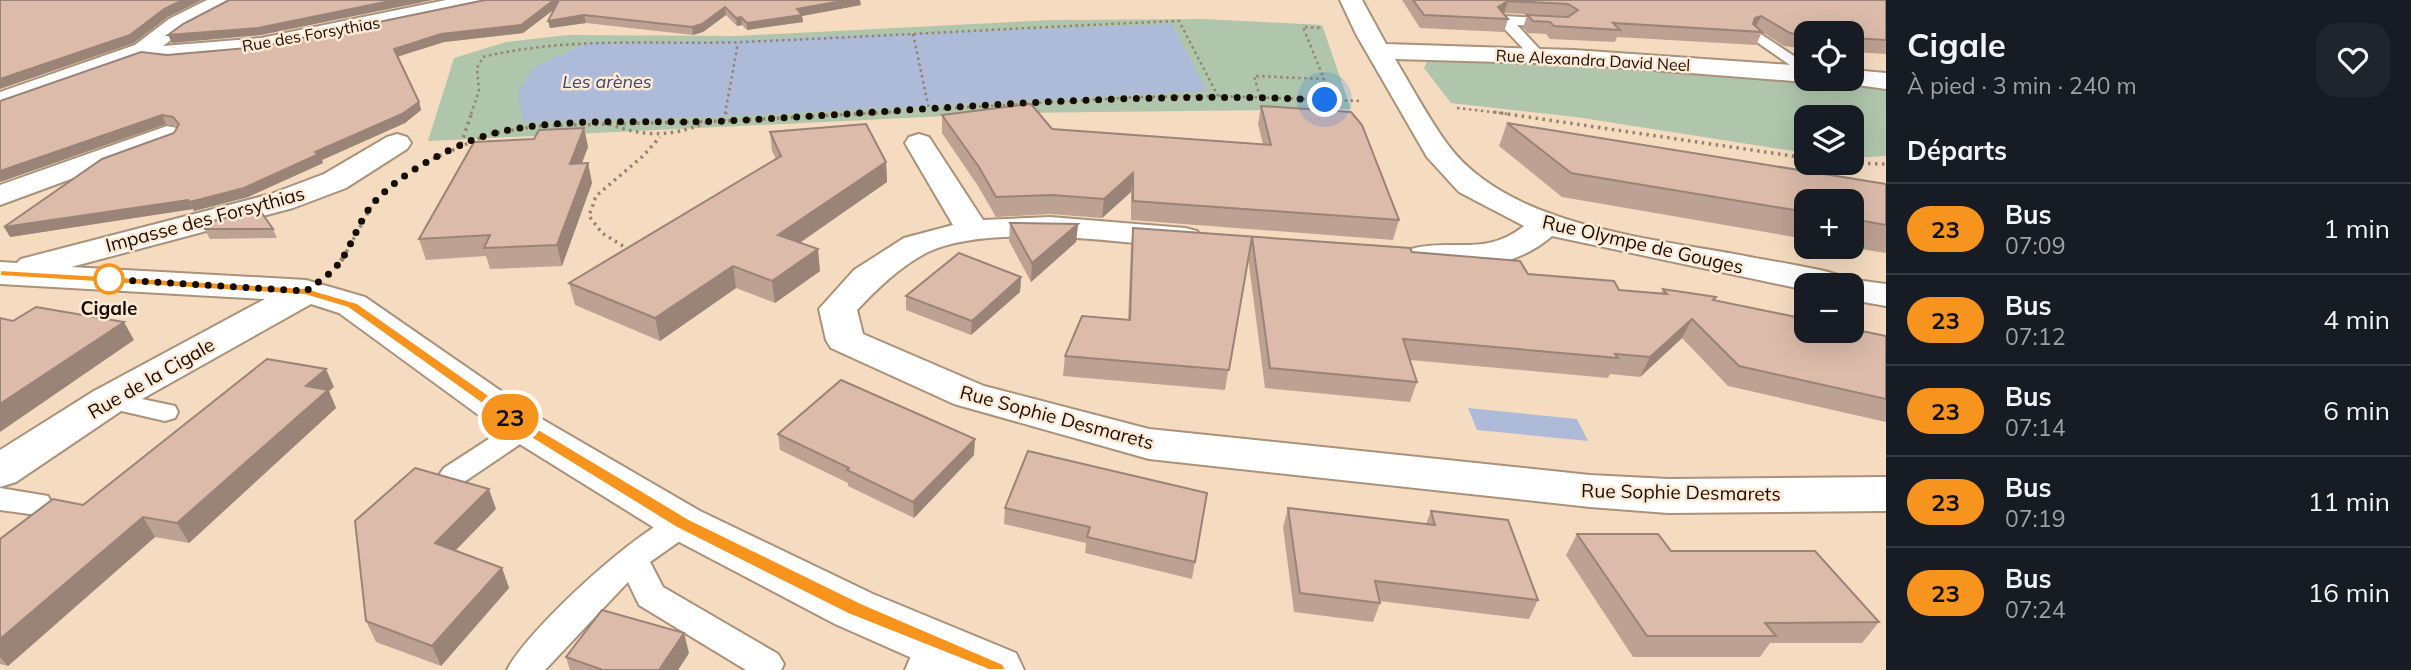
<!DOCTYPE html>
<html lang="fr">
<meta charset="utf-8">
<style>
body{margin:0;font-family:Mulish,sans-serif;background:#20242c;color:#f1f3f6;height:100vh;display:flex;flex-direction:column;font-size:26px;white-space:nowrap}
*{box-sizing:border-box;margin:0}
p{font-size:23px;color:#9ea1a6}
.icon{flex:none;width:38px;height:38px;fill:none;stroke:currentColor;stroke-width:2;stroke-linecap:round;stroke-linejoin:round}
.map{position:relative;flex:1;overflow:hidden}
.sheet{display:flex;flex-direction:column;background:#171b24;width:525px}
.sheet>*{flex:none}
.badge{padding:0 14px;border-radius:23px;font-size:24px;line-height:46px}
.controls{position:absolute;left:1794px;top:21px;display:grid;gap:14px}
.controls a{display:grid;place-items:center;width:70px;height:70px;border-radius:14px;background:#171b24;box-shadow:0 7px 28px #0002;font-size:35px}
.you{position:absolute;width:35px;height:35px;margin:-18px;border:5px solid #fff;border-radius:50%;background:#1a73e8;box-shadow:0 0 0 10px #1a73e833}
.map>.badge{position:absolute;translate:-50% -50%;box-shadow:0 0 0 4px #fff}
h2{padding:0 21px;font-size:26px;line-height:63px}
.round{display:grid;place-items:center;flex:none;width:74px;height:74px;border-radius:21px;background:#20242c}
.summary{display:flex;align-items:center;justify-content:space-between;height:119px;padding:0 21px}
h1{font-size:33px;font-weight:700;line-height:52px}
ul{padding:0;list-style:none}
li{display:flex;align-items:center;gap:21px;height:91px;padding:0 21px;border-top:2px solid #363941}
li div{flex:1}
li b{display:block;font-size:26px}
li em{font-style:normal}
li .badge{min-width:77px;font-weight:700;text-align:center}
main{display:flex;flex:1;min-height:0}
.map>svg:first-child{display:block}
.green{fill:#afc5ac}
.water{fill:#adbbd8}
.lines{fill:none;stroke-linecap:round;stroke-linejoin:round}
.lane-casing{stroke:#a99279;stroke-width:4}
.street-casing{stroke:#a99279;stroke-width:4}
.path-far2{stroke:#94836f;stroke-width:2.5;stroke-dasharray:2.5 3.5;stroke-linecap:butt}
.path-far1{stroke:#94836f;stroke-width:3.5;stroke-dasharray:2.5 4.5;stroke-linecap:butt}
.path{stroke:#94836f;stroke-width:4.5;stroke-dasharray:3.5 5;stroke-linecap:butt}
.lane{fill:#fff;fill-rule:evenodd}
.street{fill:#fff;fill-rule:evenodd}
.wall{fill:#bda192}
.shaded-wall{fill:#9a8377}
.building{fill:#dcbbaa;stroke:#9a8377;stroke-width:2}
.line{fill:#f7941d;stroke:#fff;stroke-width:2}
.walk{stroke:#160e05;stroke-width:7;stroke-dasharray:0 12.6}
.stop-dot{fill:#fff;stroke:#f7941d;stroke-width:3.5}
.labels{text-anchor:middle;stroke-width:5;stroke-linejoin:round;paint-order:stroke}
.far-street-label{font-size:16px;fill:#160e05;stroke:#feead4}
.far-water-label{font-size:18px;font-style:italic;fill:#364972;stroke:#feead4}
.street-label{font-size:19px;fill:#160e05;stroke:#feead4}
.stop-label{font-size:19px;font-weight:bold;fill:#160e05;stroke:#feead4}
</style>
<main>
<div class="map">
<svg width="1886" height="670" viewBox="0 0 1886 670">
<rect width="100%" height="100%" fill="#f5dcc1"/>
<g class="green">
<path d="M1204 19 1322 25 1351 109 1009 113 428 141 454 58 506 42 568 35 736 36 1051 20Z"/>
<path d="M1457 59 1639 68 1886 88V156L1852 158V117H1806V153L1576 117 1451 103 1424 68 1427 61Z"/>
</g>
<g class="water">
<path d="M1172 24 1207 91 734 116 523 122 518 92 533 68 586 43 711 41Z"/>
<path d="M1468 408 1577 419 1588 441 1477 430Z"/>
</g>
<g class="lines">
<defs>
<g id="lane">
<path d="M1504 16 1559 19 1566 23 1559 27 1517 25 1546 56 1538 61 1533 59 1499 23 1497 20Z"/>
<path d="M1756 31 1806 64V76L1751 38 1749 35 1751 32Z"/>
<path d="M109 392 175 406 178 412 175 418 165 421 100 406 96 400 100 394Z"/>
<path d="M525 419 535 422 539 428 535 434 464 482 454 485 444 482 439 475 444 468 515 422Z"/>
<path d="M0 488 48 496 52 504 48 512 37 515 0 510Z"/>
<path d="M683 512 694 515 698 523 694 531 650 562 663 587 778 654 784 664 781 670H746L639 605 628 582 545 670H507C527 630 641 525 683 512Z"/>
<path d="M933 629 945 633 950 643 941 670H905L921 633Z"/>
</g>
<g id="street">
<path d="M207 0H234L231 5 185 29 163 46 261 38 446 0H489L486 5 478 6 261 52 171 61 145 57 0 109V92L135 45 169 19Z"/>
<path d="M1340 0H1362L1386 44 1574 50 1806 66V79H1815L1806 82 1574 64 1395 59C1412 87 1428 118 1448 145 1509 227 1651 238 1745 256 1768 261 1830 269 1848 279L1886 284V306L1852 300V285H1806V290L1552 236C1516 268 1457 275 1411 263L1406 256 1411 249C1453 238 1485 257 1524 226L1459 192 1427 157 1356 34Z"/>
<path d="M1852 70 1886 73V89L1843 83 1840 79H1852Z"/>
<path d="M167 126 177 128 181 134 177 140 0 205V185Z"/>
<path d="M397 134 407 137 411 143 407 149 346 188 293 208 71 267 306 280 365 297 540 418 700 511 873 594 1016 653 1024 670H939L835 624 666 535 510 438 339 313 311 304 124 409 16 482 0 487V450L94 391 265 299 0 284V262L17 263 21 259 271 194 324 174 387 137Z"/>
<path d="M919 134 929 137 983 220 1050 217 1185 228 1197 231 1202 238 1197 245 1185 248C1117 242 989 223 928 252 900 266 877 289 857 310L863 334 984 386 1149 429 1590 475 1668 479 1886 477V511L1668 513 1590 507 1149 459 954 404 831 348 826 340 819 309 854 270 904 238 953 225 905 143 909 137Z"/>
</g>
</defs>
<use href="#lane" class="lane-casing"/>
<use href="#street" class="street-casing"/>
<g class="path-far2">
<path d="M913 34 929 109"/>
<path d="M1260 97 1254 76 1324 79 1303 27 1322 28"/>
<path d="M1457 108 1509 114"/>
<path d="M937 109 1139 97 1218 96 1362 101"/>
<path d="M471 114 479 91 477 68 483 57C569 36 655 45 743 42 888 36 1033 27 1179 21L1218 96"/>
<path d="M725 114 738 43"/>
<path d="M857 114 897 112"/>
</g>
<g class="path-far1">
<path d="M1494 112 1806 158"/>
<path d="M724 121 726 112"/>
<path d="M609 124C644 137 671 137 705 123"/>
<path d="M461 144 472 112"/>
<path d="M433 159 489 134 538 126 724 121 891 112"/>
<path d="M1847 163 1886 164"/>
<path d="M623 246 602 233 589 216 596 196 643 156 660 137"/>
<path d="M343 258 371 207"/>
</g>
<path class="path" d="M341 261 344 256"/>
<use href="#lane" class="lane"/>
<use href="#street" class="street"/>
</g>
<g class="wall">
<path d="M485 0 861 5 802 16 803 22 747 30 742 25 737 26 726 15 703 32 693 35 586 23 550 28 554 9 523 33 444 42 397 57 419 102 421 110 405 123 322 160 323 163 248 197 194 211 193 209 10 237 174 133 178 126 166 124 0 182 167 55 258 47Z"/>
<path d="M1402 0H1886V54L1852 52V33H1806V49L1784 46 1762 32 1756 45 1617 37 1615 42 1550 39 1546 34 1528 33 1523 28 1527 15 1564 16 1504 13 1508 19 1504 32 1420 28Z"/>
<path d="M1261 106 1399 220 1393 240 1131 220V192L1102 218 1050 214 996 217 978 186 942 133V115L1052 129 1263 144 1258 124Z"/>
<path d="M1507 123 1886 184V253L1848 247H1852V201H1806V239L1562 197 1499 146Z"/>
<path d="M584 128 588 147 582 163H588L592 183 562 266 490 269 486 256 426 260 419 239 534 139Z"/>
<path d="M770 132 886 162 887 182 800 243 820 271 775 303 736 288 660 341 575 305 569 283 776 159 772 151Z"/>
<path d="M1010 223 1078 224 1076 242 1031 282 1009 241Z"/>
<path d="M202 224 273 229 277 238 210 239Z"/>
<path d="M1133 228 1412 252 1528 274 1619 290 1661 293 1663 289 1886 336V422L1728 386 1682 338 1640 377 1610 374 1608 378 1410 360 1417 382 1410 402 1265 388 1248 257 1225 390 1063 376 1065 356 1128 320 1131 246Z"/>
<path d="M1021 277 1020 292 971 335 906 310V296Z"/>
<path d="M334 387 329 391 336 408 189 543 155 537 8 666 0 664V539L83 505Z"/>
<path d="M778 434 974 455 914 518 848 486V483L780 450Z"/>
<path d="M1028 451 1195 562 1192 579 1085 553 1086 543 1004 524 1005 508Z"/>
<path d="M1288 508 1426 524 1431 511 1538 600 1529 619 1379 601 1380 603 1373 622 1294 612 1283 527Z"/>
<path d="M496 509 455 551 502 568 509 588 441 666 376 642 366 621Z"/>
<path d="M1577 534 1671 551 1879 622 1862 643H1770L1760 657H1633L1566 555Z"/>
<path d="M689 653 678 670H570L566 657Z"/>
</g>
<g class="shaded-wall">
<path d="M183 0H202L168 17 134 43 0 89V79Z"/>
<path d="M395 0H433L261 35 172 43 168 35Z"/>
<path d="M554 0H563L564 2 523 33 444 42 396 57 394 49Z"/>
<path d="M848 0H860L861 5 802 16 803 22 747 30V23L797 9Z"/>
<path d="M1508 1 1504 13 1494 19 1498 7Z"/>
<path d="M725 7 726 15 703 32 693 35 692 27Z"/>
<path d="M584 15 586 23 550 28 548 21Z"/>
<path d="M1761 16 1755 28 1749 31 1755 18Z"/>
<path d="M741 17 742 25 737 26 736 18Z"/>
<path d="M419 102 421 110 405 123 322 160 323 163 248 197 194 211 190 202 315 152Z"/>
<path d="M162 115 166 124 0 182V171Z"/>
<path d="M584 128 588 147 574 183 570 164Z"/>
<path d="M886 162 887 182 780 256 778 235Z"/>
<path d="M588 163 592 183 562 266 557 245Z"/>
<path d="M1133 173 1131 192 1102 218 1104 199Z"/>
<path d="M188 200 193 209 10 237 4 227Z"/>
<path d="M1078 224 1076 242 1031 282 1032 263Z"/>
<path d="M818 249 820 271 775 303 772 281Z"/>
<path d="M733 266 736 288 660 341 655 318Z"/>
<path d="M1021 277 1020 292 971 335 972 321Z"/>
<path d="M1692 319 1682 338 1640 377 1650 357Z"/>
<path d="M124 322 134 340 0 432V404Z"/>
<path d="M326 369 334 387 329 391 336 408 189 543 177 523 306 386Z"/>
<path d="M975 439 974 455 914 518 913 502Z"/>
<path d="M489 489 496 509 443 563 435 543Z"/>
<path d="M143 517 155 537 8 666 0 657V639Z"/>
<path d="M502 568 509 588 441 666 432 646Z"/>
<path d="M684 633 689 653 678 670H659Z"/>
</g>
<g class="building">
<path d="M0 0H183L164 9 130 35 0 79Z"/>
<path d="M229 0H395L258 28 168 35 183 24Z"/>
<path d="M485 0H554L521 25 441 34 394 49 419 102 402 114 315 152 319 154 244 188 190 202 188 200 4 227 102 159 174 133 179 124 173 117 162 115 0 171V101L141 52 167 55 258 47Z"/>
<path d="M559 0H848L797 9 802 15 747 23 741 17 736 18 725 7 702 24 692 27 584 15 548 21Z"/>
<path d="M1413 0H1886V40L1852 38V33H1806V36L1790 33 1761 16 1755 18 1753 24 1762 32 1613 23 1620 30 1554 26 1550 22 1533 21 1527 15 1568 17 1578 10 1568 4 1508 1 1498 7 1508 19 1424 15Z"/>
<path d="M1031 104 1052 129 1271 145 1261 106 1351 112 1362 125 1399 220 1133 201V173L1104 199 1052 195 996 197 979 167 942 115Z"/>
<path d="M1507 123 1886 184V225L1852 219V201H1806V212L1571 173Z"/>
<path d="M866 124 886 162 778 235 818 249 772 281 733 266 655 318 569 283 781 156 770 132Z"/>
<path d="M584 128 570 164 588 163 557 245 484 248 490 235 419 239 474 142 534 139 539 130Z"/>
<path d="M259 209 273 229H205L202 224Z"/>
<path d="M1010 223 1078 224 1032 263Z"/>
<path d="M1133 228 1410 248 1412 252 1520 261 1528 274 1614 281 1619 290 1667 294 1663 289 1716 297 1713 300 1806 319V331H1852V329L1886 336V399L1739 366 1692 319 1650 357 1615 354 1618 358 1403 339 1417 382 1270 368 1252 237 1229 370 1065 356 1082 316 1130 320Z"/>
<path d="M959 253 1021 277 972 321 906 296Z"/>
<path d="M36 307 124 322 0 404V318L13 321Z"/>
<path d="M267 359 326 369 306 386 328 390 177 523 143 517 0 639V539L53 499 83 505Z"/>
<path d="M841 380 975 439 913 502 847 470 849 468 778 434Z"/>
<path d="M1028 451 1207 493 1195 562 1087 537 1090 527 1005 508Z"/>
<path d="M415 468 489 489 435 543 502 568 432 646 366 621 355 521Z"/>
<path d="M1288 508 1435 525 1431 511 1508 520 1538 600 1375 581 1380 603 1300 593Z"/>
<path d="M1577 534H1658L1671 551H1815L1879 622 1765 623 1776 636H1647Z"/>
<path d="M602 610 684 633 659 670H603L566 657Z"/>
</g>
<path class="line" d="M0 270 306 288 357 303 530 424 689 519 861 603 1003 664 1006 670H989L848 614 677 528 520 431 348 308 305 295 0 276Z"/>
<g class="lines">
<path class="walk" d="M109 279H102L306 291C317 283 331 274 339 263 352 246 358 223 371 206 392 180 431 158 461 145 530 112 648 125 726 121 925 111 1125 90 1325 100"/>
</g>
<circle class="stop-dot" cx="109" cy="279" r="14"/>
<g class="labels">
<g class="far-street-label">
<text transform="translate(311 34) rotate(-10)" y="6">Rue des Forsythias</text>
<text transform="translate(1593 60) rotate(3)" y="6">Rue Alexandra David Neel</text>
</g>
<g class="far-water-label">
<text x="607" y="88">Les arènes</text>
</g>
<g class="street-label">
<text transform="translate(205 219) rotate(-15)" y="7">Impasse des Forsythias</text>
<text transform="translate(1643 244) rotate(13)" y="7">Rue Olympe de Gouges</text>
<text transform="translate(151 378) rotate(-30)" y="7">Rue de la Cigale</text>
<text transform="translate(1057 417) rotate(15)" y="7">Rue Sophie Desmarets</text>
<text transform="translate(1681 492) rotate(1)" y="7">Rue Sophie Desmarets</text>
</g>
<g class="stop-label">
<text x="109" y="315">Cigale</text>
</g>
</g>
</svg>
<div class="controls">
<a><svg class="icon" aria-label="locate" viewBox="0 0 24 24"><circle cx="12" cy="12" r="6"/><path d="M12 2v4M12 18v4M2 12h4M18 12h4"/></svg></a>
<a><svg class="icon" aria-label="layers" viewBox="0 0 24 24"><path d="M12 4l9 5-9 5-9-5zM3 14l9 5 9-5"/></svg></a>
<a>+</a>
<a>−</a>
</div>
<div class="you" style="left:1325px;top:100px"></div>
<b class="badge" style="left:510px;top:417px;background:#f7941d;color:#111">23</b>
</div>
<section class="sheet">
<div class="summary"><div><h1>Cigale</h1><p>À pied · 3 min · 240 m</p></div><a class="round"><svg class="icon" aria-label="heart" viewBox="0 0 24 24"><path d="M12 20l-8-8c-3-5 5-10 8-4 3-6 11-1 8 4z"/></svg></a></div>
<h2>Départs</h2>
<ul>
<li><span class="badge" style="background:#f7941d;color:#111">23</span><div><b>Bus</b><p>07:09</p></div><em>1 min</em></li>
<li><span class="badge" style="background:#f7941d;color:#111">23</span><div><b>Bus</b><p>07:12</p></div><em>4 min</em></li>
<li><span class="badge" style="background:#f7941d;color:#111">23</span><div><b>Bus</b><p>07:14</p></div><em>6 min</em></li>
<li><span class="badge" style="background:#f7941d;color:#111">23</span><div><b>Bus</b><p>07:19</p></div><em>11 min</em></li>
<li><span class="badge" style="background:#f7941d;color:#111">23</span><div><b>Bus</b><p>07:24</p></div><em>16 min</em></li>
</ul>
</section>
</main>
